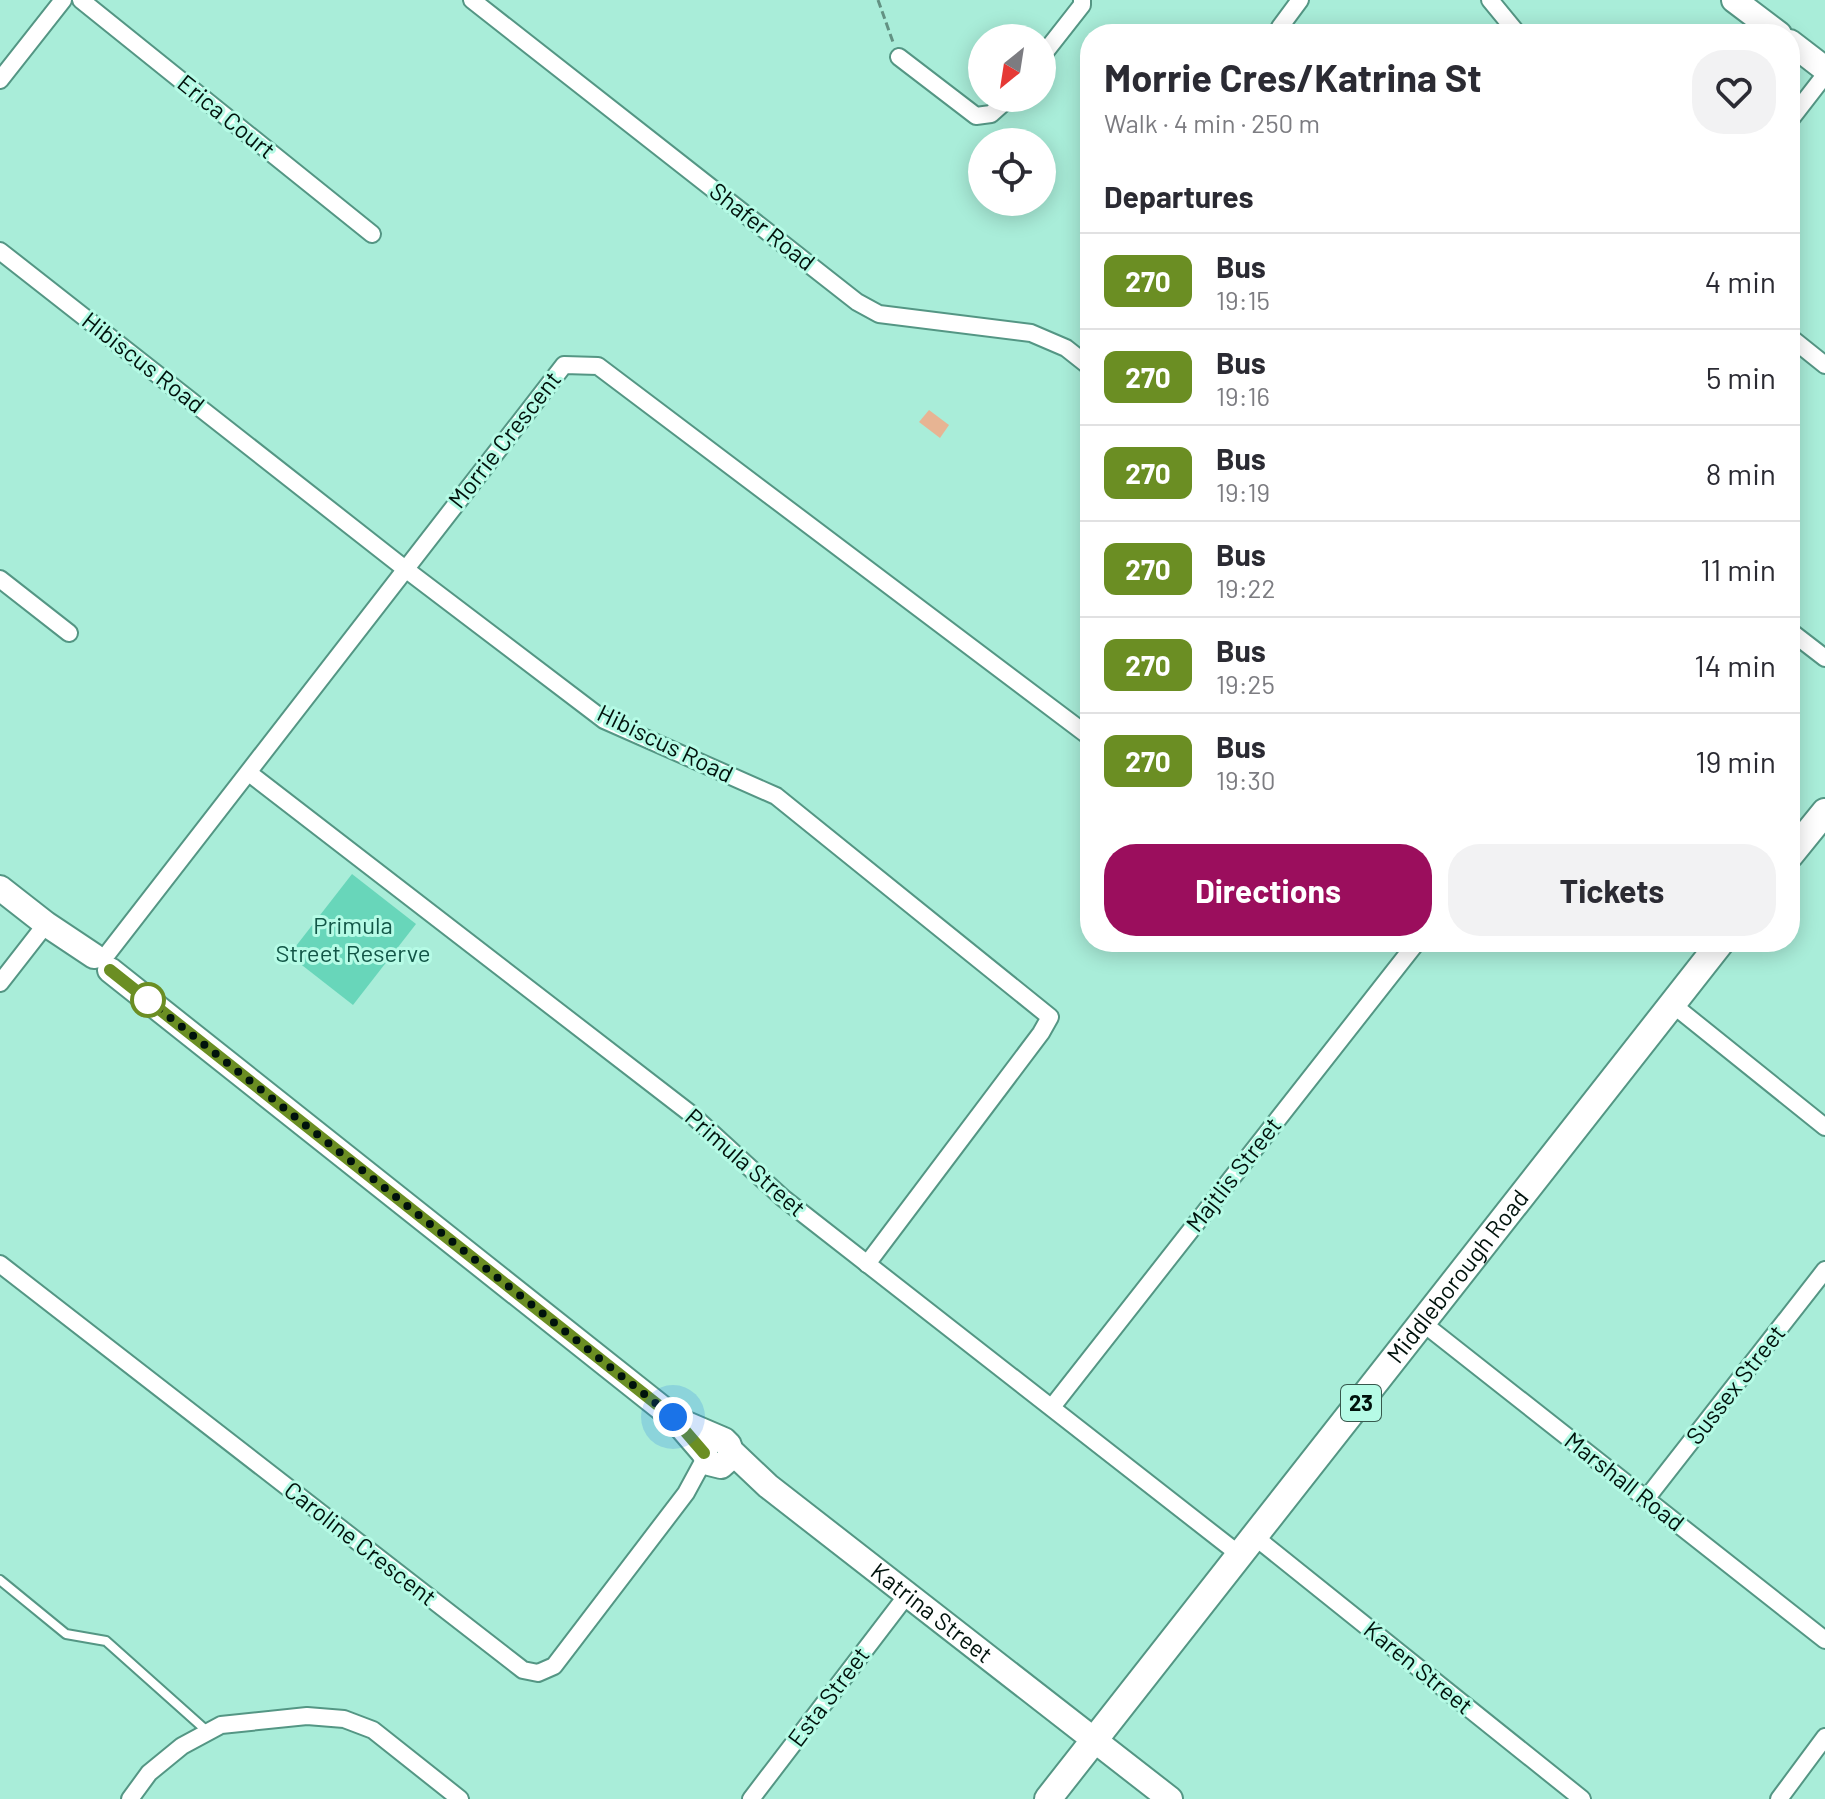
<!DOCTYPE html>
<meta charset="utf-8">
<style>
body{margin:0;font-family:Barlow,sans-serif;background:#f2f2f3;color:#2b2b33;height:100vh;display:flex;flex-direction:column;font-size:30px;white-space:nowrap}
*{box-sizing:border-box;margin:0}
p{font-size:26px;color:#7c7c81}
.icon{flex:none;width:44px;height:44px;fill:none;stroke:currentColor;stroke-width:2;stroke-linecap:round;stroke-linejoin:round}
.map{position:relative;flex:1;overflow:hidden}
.sheet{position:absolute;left:1080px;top:24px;width:720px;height:928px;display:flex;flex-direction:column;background:#fff;border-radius:32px;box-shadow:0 4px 20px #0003}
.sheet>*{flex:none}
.badge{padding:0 16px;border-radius:12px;font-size:28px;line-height:52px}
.needle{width:52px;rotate:210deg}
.tools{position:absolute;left:968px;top:24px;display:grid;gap:16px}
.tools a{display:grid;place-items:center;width:88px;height:88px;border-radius:50%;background:#fff;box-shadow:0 4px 20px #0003;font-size:40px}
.you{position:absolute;width:40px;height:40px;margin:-20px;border:6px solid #fff;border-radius:50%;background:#1a73e8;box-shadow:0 0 0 12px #1a73e833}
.map>.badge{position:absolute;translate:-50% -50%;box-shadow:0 0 0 4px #fff}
h2{padding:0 24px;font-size:30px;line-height:72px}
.round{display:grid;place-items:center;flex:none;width:84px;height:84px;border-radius:32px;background:#f2f2f3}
.head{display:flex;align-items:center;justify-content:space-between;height:136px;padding:0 24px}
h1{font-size:38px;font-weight:700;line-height:60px}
.action{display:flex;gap:16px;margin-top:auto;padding:16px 24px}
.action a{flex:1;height:92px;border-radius:32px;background:#9b0e5d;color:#fff;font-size:32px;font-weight:700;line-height:92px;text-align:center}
.action a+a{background:#f2f2f3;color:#2b2b33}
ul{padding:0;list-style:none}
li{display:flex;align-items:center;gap:24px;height:96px;padding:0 24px;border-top:2px solid #e1e1e2}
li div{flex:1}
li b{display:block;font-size:30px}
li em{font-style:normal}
li .badge{min-width:88px;font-weight:700;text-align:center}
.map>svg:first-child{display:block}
.green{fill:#68d6ba}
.building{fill:#e7b493}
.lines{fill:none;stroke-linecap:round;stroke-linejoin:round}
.lane-casing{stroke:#549684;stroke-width:12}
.street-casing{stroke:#549684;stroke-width:20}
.secondary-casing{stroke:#549684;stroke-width:28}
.primary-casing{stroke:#549684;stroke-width:30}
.path{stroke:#639283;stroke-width:3;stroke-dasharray:8 4;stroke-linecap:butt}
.lane{stroke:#fff;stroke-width:8}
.street{stroke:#fff;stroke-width:16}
.secondary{stroke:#fff;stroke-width:24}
.primary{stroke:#fff;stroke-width:26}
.line-casing{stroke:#fff;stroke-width:18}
.line{stroke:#6b8e23;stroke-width:12}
.walk{stroke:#00120c;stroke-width:8;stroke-dasharray:0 14.4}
.stop-dot{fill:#fff;stroke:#6b8e23;stroke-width:4}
.labels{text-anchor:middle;stroke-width:6;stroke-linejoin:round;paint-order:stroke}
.shield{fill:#b6fbe6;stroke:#37584d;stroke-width:2}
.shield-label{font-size:22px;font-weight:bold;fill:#00120c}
.street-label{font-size:24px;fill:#00120c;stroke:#b6fbe6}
.park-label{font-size:24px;fill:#125647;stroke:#b6fbe6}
</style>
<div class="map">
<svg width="1825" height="1799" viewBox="0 0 1825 1799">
<rect width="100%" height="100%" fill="#a9edd9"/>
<path class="green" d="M352 874 416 924 353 1005 289 955Z"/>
<path class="building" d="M929 410 949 425 940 438 919 422Z"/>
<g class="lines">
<defs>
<path id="lane" d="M0 1580 66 1634 106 1641 208 1732"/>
<g id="street">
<path d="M81 0 372 234"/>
<path d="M472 0 857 302 879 314 1031 333 1066 348 1090 367"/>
<path d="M1490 0 1518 34"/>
<path d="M1284 34 1280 27 1300 0"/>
<path d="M1042 56 1082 5V0"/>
<path d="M899 57 976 116 991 114 1009 98"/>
<path d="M0 80 63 0"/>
<path d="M1790 120 1825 75"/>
<path d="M0 251 404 568 604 720 776 796 1050 1017 1041 1033 867 1264"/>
<path d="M1790 337 1825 365"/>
<path d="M0 579 69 633"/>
<path d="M1790 631 1825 658"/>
<path d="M249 773 691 1114 783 1198 1240 1555"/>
<path d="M108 953 564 365 598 366 1090 737"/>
<path d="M0 983 46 924"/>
<path d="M1672 1004 1825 1127"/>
<path d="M0 1264 523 1670 538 1673 554 1666 686 1493 705 1458"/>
<path d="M1424 1324 1825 1640"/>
<path d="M1052 1407 1417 942"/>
<path d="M1646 1499 1825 1270"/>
<path d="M1255 1537 1582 1799"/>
<path d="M130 1799 149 1773 182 1746 221 1725 307 1716 344 1719 373 1730 460 1799"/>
<path d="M751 1799 907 1595"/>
<path d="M1779 1799 1825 1737"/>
</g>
<g id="secondary">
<path d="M1734 0 1779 34"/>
<path d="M1790 42 1825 69"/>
<path d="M0 888 46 924 94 956"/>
<path d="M110 970 673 1417 704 1453"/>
<path d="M682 1422 724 1440 729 1445 731 1457 721 1466 709 1463 704 1453 708 1443 717 1439"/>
<path id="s1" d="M731 1451 768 1486 1170 1799"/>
</g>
<g id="primary">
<path d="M1790 855 1825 812"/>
<path id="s2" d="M1048 1799 1721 942"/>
</g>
</defs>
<use href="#lane" class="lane-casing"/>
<use href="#street" class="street-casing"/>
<use href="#secondary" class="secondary-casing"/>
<use href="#primary" class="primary-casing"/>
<path class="path" d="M878 0 893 42"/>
<use href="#lane" class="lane"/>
<use href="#street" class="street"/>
<use href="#secondary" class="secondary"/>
<use href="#primary" class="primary"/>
</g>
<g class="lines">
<defs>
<path id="line" d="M110 970 673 1417 704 1453"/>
</defs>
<use href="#line" class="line-casing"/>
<use href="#line" class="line"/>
<path class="walk" d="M148 1000 673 1417"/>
</g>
<circle class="stop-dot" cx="148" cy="1000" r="16"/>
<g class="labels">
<rect class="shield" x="1341" y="1385" width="40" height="36" rx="6"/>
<g class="shield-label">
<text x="1361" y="1411">23</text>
</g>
<g class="street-label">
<text transform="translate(226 117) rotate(39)" y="8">Erica Court</text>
<text transform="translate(762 227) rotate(38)" y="8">Shafer Road</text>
<text transform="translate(143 363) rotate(38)" y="8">Hibiscus Road</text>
<text transform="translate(505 440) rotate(-52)" y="8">Morrie Crescent</text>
<text transform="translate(665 744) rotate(26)" y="8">Hibiscus Road</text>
<text transform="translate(745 1163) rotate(41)" y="8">Primula Street</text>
<text transform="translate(1234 1175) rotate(-52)" y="8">Majtlis Street</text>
<text dy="8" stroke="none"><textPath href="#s2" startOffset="664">Middleborough Road</textPath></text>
<text transform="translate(1736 1385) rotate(-52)" y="8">Sussex Street</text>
<text transform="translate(1624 1482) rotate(38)" y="8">Marshall Road</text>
<text transform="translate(360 1544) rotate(38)" y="8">Caroline Crescent</text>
<text dy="8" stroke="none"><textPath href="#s1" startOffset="258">Katrina Street</textPath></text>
<text transform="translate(1418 1668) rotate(39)" y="8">Karen Street</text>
<text transform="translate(829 1697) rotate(-53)" y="8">Esta Street</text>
</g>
<g class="park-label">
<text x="353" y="934">Primula<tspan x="353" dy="28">Street Reserve</tspan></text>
</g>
</g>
</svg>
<div class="tools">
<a><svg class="needle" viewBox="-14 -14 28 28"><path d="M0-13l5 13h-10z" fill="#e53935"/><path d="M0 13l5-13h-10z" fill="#7c7c81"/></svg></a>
<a><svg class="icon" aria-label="locate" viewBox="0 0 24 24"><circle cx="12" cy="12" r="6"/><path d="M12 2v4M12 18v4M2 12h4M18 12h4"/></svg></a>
</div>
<div class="you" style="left:673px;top:1417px"></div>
<section class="sheet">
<div class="head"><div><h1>Morrie Cres/Katrina St</h1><p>Walk · 4 min · 250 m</p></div><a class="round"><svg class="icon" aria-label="heart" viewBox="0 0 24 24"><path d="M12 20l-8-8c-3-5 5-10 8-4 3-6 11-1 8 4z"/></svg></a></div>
<h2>Departures</h2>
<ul>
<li><span class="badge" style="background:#6b8e23;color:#fff">270</span><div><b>Bus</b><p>19:15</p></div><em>4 min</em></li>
<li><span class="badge" style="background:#6b8e23;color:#fff">270</span><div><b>Bus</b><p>19:16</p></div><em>5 min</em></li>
<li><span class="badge" style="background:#6b8e23;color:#fff">270</span><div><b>Bus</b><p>19:19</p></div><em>8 min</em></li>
<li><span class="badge" style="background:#6b8e23;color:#fff">270</span><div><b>Bus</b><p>19:22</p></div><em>11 min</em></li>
<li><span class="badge" style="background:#6b8e23;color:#fff">270</span><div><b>Bus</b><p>19:25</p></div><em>14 min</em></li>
<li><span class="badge" style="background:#6b8e23;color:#fff">270</span><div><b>Bus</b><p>19:30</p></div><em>19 min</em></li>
</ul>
<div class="action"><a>Directions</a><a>Tickets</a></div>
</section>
</div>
